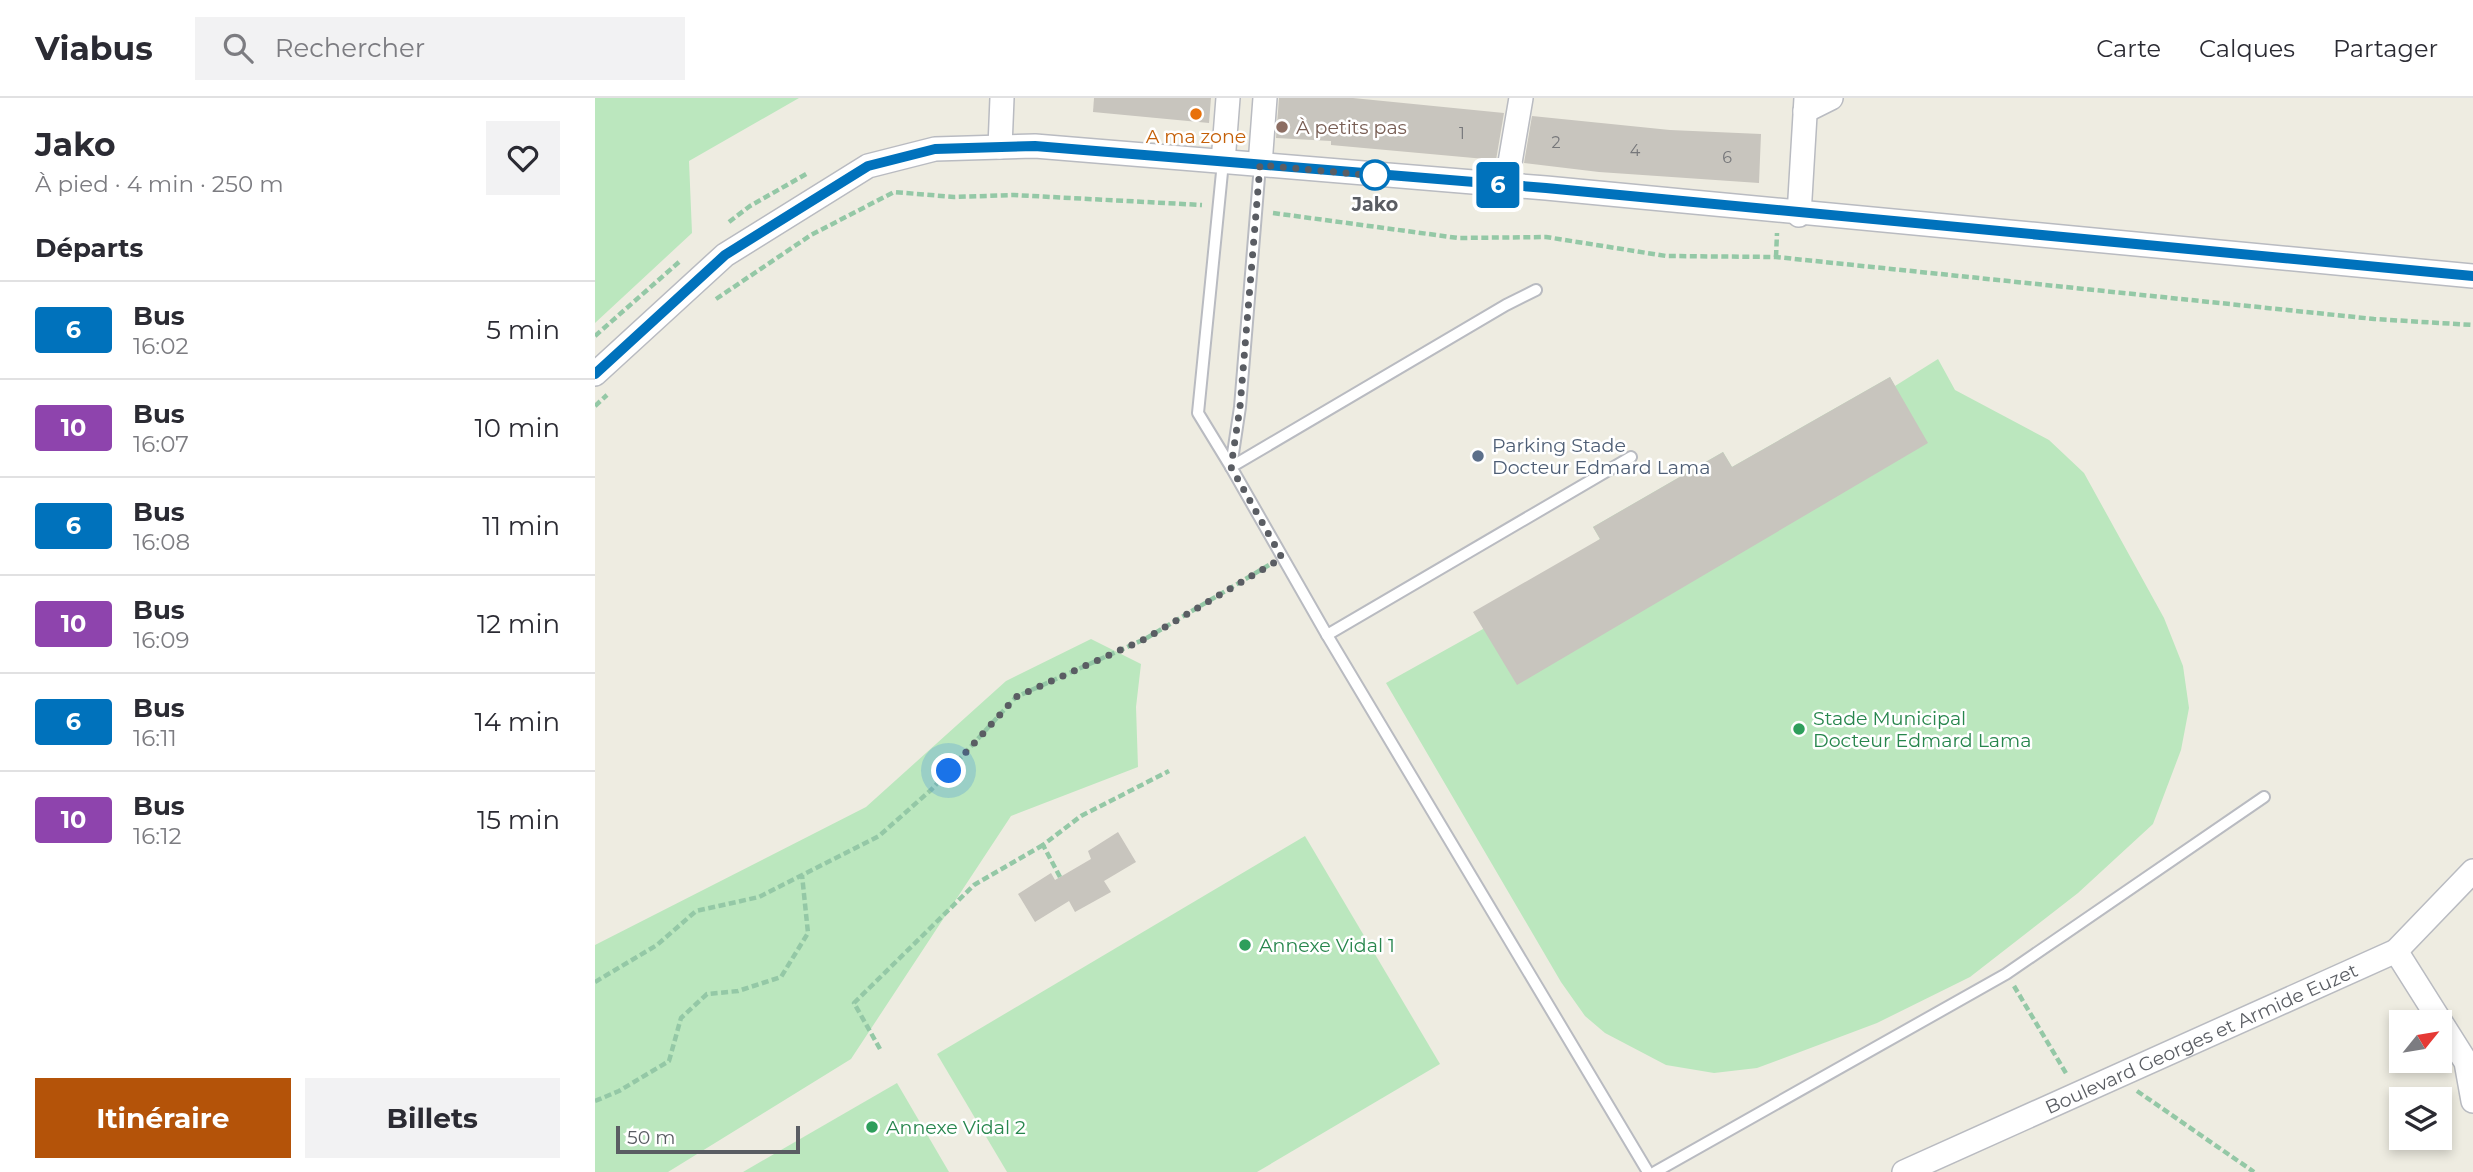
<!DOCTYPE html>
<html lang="fr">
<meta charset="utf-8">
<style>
body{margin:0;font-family:Montserrat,sans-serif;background:#f2f2f3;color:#2b2b33;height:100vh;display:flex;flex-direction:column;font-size:26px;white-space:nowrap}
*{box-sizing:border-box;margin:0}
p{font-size:23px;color:#7c7c81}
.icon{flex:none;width:38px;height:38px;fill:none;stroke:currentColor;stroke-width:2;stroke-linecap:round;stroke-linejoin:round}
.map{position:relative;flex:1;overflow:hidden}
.side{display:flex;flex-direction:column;background:#fff;width:595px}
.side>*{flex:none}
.badge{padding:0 14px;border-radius:5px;font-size:24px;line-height:46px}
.needle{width:46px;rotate:60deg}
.controls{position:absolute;left:1794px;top:912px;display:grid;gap:14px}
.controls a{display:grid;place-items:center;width:63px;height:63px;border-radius:0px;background:#fff;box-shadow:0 4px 10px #0003;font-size:35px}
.scale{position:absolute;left:21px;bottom:18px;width:184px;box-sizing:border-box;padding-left:7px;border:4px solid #5a5d63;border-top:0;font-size:19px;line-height:24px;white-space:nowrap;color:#5a5d63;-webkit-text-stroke:5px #fff;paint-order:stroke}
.you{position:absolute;width:35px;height:35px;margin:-18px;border:5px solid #fff;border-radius:50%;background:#1a73e8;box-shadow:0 0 0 10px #1a73e833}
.map>.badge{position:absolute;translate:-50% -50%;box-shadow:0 0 0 4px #fff}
h2{padding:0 35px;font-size:26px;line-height:63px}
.round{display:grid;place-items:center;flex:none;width:74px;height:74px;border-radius:0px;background:#f2f2f3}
.headline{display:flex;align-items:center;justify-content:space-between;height:119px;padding:0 35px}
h1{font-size:33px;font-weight:700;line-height:52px}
.button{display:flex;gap:14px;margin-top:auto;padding:14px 35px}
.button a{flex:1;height:80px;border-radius:0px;background:#b45309;color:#fff;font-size:28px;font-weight:700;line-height:80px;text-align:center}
.button a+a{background:#f2f2f3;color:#2b2b33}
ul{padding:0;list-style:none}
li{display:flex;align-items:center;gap:21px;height:98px;padding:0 35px;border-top:2px solid #e1e1e2}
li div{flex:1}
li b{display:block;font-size:26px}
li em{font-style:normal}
li .badge{min-width:77px;font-weight:700;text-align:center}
header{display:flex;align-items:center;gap:42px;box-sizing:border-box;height:98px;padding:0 35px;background:#fff;border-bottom:2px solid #e1e1e2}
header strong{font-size:33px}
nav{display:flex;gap:38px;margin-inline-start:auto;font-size:24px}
.search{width:490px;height:63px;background:#f2f2f3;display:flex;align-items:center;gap:18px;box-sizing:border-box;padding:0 24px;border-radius:0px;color:#7c7c81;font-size:26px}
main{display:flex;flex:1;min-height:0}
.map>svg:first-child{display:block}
.green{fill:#bbe7be}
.building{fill:#c8c5be}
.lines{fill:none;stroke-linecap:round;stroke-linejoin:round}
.lane-casing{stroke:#b9bbc1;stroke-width:14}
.street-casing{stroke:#b9bbc1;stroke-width:26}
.path{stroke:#94c8a6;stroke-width:4.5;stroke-dasharray:7 3.5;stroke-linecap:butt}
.lane{stroke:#fff;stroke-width:10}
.street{stroke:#fff;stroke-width:23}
.line-casing{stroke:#fff;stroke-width:16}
.line{stroke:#0072bc;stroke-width:10}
.walk{stroke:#5a5d63;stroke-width:7;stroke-dasharray:0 12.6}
.food-dot{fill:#e8710a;stroke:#fff;stroke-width:2.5}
.education-dot{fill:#8d6e63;stroke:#fff;stroke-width:2.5}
.stop-dot{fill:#fff;stroke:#0072bc;stroke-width:3.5}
.service-dot{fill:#5c6f8a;stroke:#fff;stroke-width:2.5}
.leisure-dot{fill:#2e9e5b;stroke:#fff;stroke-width:2.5}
.labels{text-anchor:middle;stroke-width:5;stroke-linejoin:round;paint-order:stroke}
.number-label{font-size:16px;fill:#76777a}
.education-label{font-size:19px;fill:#785e54;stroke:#fff;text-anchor:start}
.food-label{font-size:19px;fill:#c56008;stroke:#fff}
.stop-label{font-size:19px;font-weight:bold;fill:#5a5d63;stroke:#fff}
.service-label{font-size:19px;fill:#4e5e75;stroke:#fff;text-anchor:start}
.leisure-label{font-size:19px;fill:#27864d;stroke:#fff;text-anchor:start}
.street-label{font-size:19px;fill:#5a5d63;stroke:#fff}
</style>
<header>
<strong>Viabus</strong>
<div class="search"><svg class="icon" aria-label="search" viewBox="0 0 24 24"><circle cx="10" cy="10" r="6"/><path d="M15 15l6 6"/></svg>Rechercher</div>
<nav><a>Carte</a><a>Calques</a><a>Partager</a></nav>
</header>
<main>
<section class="side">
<div class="headline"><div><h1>Jako</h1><p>À pied · 4 min · 250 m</p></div><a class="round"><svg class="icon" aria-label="heart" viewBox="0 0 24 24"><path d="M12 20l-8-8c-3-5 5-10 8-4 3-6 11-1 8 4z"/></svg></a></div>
<h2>Départs</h2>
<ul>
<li><span class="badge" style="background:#0072bc;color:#fff">6</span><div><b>Bus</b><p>16:02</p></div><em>5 min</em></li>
<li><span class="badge" style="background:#8e44ad;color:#fff">10</span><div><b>Bus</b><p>16:07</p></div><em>10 min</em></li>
<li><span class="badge" style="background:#0072bc;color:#fff">6</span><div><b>Bus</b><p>16:08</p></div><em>11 min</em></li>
<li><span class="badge" style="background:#8e44ad;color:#fff">10</span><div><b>Bus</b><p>16:09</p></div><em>12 min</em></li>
<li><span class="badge" style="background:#0072bc;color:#fff">6</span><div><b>Bus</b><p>16:11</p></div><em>14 min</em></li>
<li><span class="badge" style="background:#8e44ad;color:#fff">10</span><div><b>Bus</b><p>16:12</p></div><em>15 min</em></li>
</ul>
<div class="button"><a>Itinéraire</a><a>Billets</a></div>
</section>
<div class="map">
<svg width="1878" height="1074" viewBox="0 0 1878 1074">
<rect width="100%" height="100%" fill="#eeece1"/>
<g class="green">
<path d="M0 0H204L94 63 97 135 0 225Z"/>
<path d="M1343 261 1360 292 1454 342 1489 375 1569 520 1588 568 1594 610 1586 652 1558 726 1483 795 1375 879 1282 925 1162 970 1119 975 1071 967 1010 935 990 918 966 884 791 585 888 531 1005 441 998 429 1128 354 1137 369 1295 279 1300 288Z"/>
<path d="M496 541 546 566 541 609 543 669 416 718 256 961 73 1074H0V847L271 709 411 583Z"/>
<path d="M710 738 845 966 662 1074H412L342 956Z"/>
<path d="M302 985 354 1074H148Z"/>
</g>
<g class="building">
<path d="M499 0H616L614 25 498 14Z"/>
<path d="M684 0H758L909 15 901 62 736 47V43L681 40Z"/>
<path d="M937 18 1075 32 1166 36 1164 85 1004 74 929 65Z"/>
<path d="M1295 279 1333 345 922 587 878 514 1005 441 998 429 1128 354 1137 369Z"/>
<path d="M523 734 541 764 509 783 516 794 480 814 474 803 440 824 423 796 456 775 460 782 496 761 493 753Z"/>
</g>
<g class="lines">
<defs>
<g id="lane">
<path d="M628 64 603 315 636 369"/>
<path d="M941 192 911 207 636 369 732 537 1036 359"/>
<path d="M636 369 645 309 665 67"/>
<path d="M732 537 1053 1074"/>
<path d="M1060 1074 1411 876 1669 699"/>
</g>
<g id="street">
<path d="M1210 13 1236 0"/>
<path d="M405 49 407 0"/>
<path d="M628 64 633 0"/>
<path d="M665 67 670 0"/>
<path d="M911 88 926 0"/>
<path d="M1204 117 1211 0"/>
<path d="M0 276 130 157 273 68 340 51 440 48 951 90 1878 178"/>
<path d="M1801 853 1871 964 1878 1003"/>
<path id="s1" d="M1309 1074 1801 853 1878 773"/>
</g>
</defs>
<use href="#lane" class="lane-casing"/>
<use href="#street" class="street-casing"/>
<g class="path">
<path d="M678 115 863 140 951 139 1071 158 1181 159 1779 221 1878 227"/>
<path d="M134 124 155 108 213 75"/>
<path d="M1181 159 1182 135"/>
<path d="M121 201 216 137 299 94 359 99 419 97 607 107"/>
<path d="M0 238 84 164"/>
<path d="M0 308 12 297"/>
<path d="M465 779 448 747 486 718 574 673"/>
<path d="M0 884 62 847 101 813 164 799 284 738 337 691 421 599 550 541 674 467"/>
<path d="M1419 888 1472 977"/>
<path d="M285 951 259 905 379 787 448 747"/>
<path d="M1542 993 1659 1074"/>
<path d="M0 1003 24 993 74 963 86 920 112 896 143 893 186 879 213 835 207 777"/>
</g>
<use href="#lane" class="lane"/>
<use href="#street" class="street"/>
</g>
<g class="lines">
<defs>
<path id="line" d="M0 276 130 157 273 68 340 51 440 48 951 90 1878 178"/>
</defs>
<use href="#line" class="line-casing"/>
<use href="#line" class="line"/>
<path class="walk" d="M354 673 421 599 550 541 687 460 636 369 645 309 665 67 783 78 780 77"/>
</g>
<circle class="food-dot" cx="601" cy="16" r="7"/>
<circle class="education-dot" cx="687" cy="29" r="7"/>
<circle class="stop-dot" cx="780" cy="77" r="14"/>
<circle class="service-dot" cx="883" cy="358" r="7"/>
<g class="leisure-dot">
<circle cx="1204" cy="631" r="7"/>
<circle cx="650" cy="847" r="7"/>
<circle cx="277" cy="1029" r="7"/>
</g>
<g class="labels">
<g class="number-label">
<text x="867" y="41">1</text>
<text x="961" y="50">2</text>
<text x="1040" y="58">4</text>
<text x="1132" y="65">6</text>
</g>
<g class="education-label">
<text x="701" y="36">À petits pas</text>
</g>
<g class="food-label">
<text x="601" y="45">A ma zone</text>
</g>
<g class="stop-label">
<text x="780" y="113">Jako</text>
</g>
<g class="service-label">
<text x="897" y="354">Parking Stade<tspan x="897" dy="22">Docteur Edmard Lama</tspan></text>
</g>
<g class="leisure-label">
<text x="1218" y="627">Stade Municipal<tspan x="1218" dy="22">Docteur Edmard Lama</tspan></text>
<text x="664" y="854">Annexe Vidal 1</text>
<text x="291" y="1036">Annexe Vidal 2</text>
</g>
<g class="street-label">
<text dy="7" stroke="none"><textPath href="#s1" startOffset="326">Boulevard Georges et Armide Euzet</textPath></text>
</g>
</g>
</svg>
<div class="controls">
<a><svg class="needle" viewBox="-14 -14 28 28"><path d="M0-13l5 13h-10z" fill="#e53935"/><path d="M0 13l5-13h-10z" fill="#7c7c81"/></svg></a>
<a><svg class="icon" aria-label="layers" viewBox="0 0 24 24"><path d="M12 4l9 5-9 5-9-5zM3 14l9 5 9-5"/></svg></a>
</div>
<div class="scale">50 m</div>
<div class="you" style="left:354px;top:673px"></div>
<b class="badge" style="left:903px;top:87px;background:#0072bc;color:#fff">6</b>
</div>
</main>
